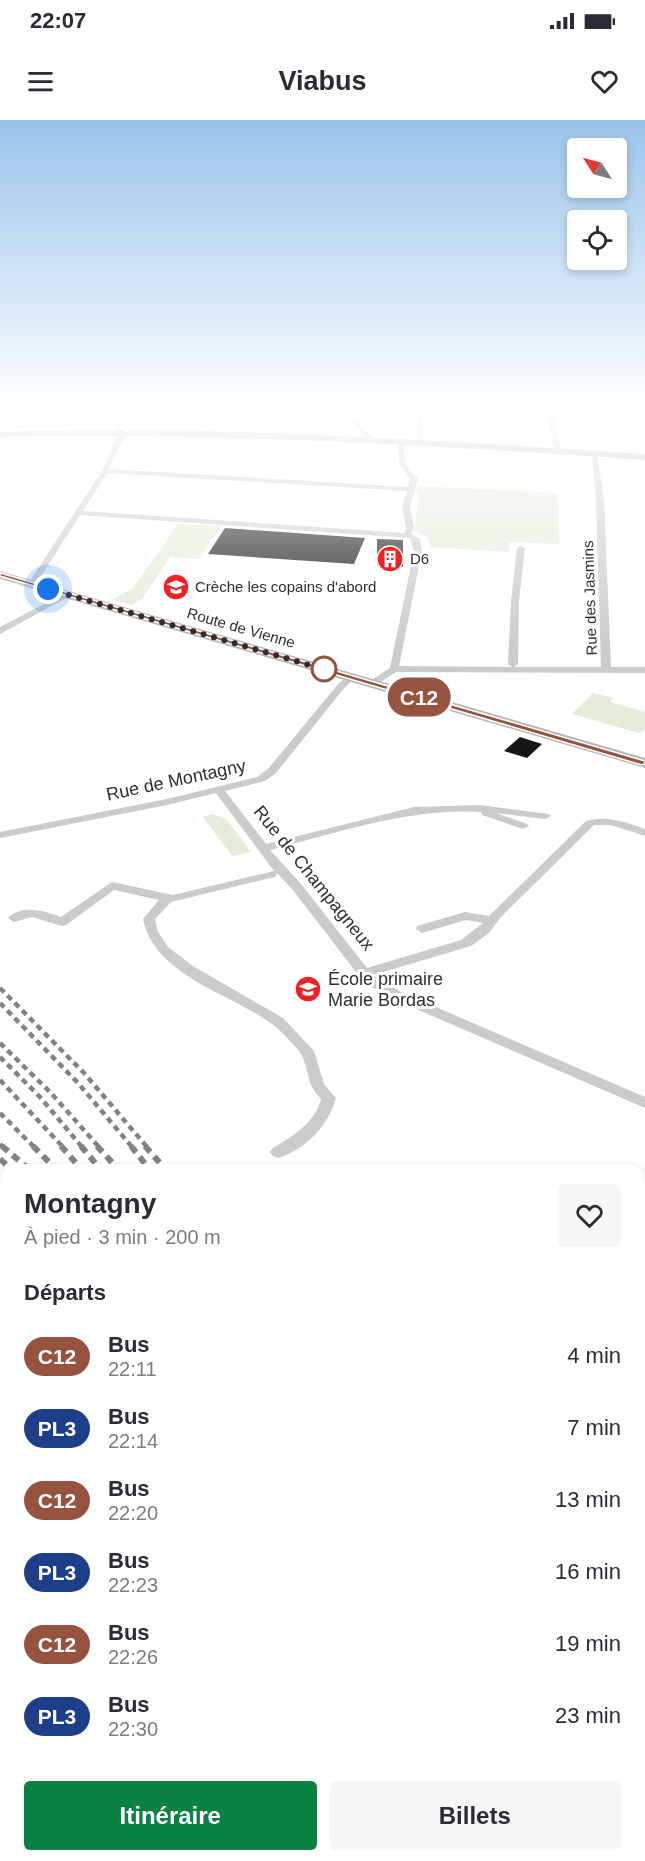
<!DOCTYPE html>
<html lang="fr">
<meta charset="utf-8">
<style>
body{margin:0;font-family:Helvetica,sans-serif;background:#f7f7f7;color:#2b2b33;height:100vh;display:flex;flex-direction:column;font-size:22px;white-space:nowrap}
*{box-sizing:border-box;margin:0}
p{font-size:20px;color:#7c7c81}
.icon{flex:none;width:33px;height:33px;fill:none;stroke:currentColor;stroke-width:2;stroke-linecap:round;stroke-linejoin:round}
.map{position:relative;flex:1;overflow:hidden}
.sheet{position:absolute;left:0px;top:1044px;width:645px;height:698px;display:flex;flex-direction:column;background:#fff;border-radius:18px 18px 0 0;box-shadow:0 3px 9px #0003}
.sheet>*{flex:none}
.badge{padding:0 12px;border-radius:20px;font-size:21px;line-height:39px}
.needle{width:39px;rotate:306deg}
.controls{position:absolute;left:567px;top:18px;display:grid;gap:12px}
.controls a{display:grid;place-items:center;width:60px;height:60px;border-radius:6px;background:#fff;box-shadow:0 3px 9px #0003;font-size:30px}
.you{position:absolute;width:30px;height:30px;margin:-15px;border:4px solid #fff;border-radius:50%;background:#1a73e8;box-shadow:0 0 0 9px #1a73e833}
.map>.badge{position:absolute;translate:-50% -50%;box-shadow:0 0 0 3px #fff}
h2{padding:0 24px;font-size:22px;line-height:54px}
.round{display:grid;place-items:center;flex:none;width:63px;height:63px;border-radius:6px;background:#f7f7f7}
.head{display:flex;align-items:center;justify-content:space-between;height:102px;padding:0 24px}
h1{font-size:28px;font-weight:600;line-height:45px}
.cta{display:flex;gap:12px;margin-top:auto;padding:12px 24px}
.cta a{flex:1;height:69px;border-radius:6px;background:#0b8043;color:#fff;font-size:24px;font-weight:600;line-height:69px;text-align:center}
.cta a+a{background:#f7f7f7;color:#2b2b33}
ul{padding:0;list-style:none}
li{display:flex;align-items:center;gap:18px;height:72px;padding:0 24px}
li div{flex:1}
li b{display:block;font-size:22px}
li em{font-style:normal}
li .badge{min-width:66px;font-weight:700;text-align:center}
.status{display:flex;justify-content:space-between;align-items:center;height:42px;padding:0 30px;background:#fff;direction:ltr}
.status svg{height:16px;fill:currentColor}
header{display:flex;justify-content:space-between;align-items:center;height:78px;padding:0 24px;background:#fff;font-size:27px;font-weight:600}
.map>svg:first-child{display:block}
.green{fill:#e3edda}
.building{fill:#151515}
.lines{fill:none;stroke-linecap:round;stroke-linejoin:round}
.street{fill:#cbcbcb;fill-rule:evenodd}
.secondary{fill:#b8b8b8;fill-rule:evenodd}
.tram{stroke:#838383;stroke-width:2}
.rail-far2{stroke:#838383;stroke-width:4.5;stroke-dasharray:6 4.5;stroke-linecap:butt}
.rail-far1{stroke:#838383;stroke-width:6;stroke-dasharray:8 6;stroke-linecap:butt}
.rail{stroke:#838383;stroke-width:8;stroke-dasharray:10 8;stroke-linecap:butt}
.line{fill:#965340;stroke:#fff;stroke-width:1.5}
.walk{stroke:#2e2e2e;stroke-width:6;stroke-dasharray:0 10.8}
.stop-dot{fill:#fff;stroke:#965340;stroke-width:3}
.labels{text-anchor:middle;stroke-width:6;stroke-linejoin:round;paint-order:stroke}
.far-poi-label{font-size:15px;fill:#2e2e2e;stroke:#fff;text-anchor:start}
.far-street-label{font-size:15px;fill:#2e2e2e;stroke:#fff}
.street-label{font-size:18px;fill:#2e2e2e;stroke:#fff}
.poi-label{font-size:18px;fill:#2e2e2e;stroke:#fff;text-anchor:start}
</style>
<div class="status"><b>22:07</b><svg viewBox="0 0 49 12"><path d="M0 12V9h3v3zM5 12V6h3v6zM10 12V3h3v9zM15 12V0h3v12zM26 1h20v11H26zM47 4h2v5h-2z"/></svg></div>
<header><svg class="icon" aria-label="menu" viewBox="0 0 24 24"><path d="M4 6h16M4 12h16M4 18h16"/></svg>Viabus<svg class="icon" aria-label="heart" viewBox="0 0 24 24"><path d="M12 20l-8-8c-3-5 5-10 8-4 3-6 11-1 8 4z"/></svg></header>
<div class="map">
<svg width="645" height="1741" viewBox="0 0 645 1741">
<rect width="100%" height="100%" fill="#fff"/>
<g class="green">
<path d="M0 287H96L106 305 0 310Z"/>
<path d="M418 366 558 373 559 424 510 422 509 432 430 427 429 418 414 411 419 373 416 372Z"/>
<path d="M178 404 221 406 199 439 170 437 142 479 132 485 112 480 133 468Z"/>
<path d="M593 573 613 578 610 582 645 592V610L639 613 572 594Z"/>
<path d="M213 694 226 699 251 732 232 736 203 697Z"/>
</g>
<g class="building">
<path d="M225 408 365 418 354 444 208 434Z"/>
<path d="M377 419 403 420V447L377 445Z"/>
<path d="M520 617 542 624 527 638 504 631Z"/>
</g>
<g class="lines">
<g class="street">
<path d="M107 287H113L125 314 109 349 408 367 410 359 399 344 398 320 403 319 405 344 418 359 410 386 414 408 411 414 420 419 422 431 399 546 512 547 508 544 511 481 517 428 521 426 525 428 519 481 518 544 514 547H601L596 381 592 334 597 333 604 381 611 547H645V553L396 552 376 565H370V561L390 548 414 431 410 418 80 395 35 466H29L28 464 103 349 119 314ZM107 353 407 371 402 386 406 408 404 413 83 391Z"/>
<path d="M336 287H343L373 317V319H369Z"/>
<path d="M416 287H422L423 321 420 323 417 321Z"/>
<path d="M555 287 645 291V295L558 289Z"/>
<path d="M551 297 554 299 561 331 558 333 555 331 548 299Z"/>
<path d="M65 473 72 475 0 514V507Z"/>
<path d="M351 554 354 555V559L345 567 276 653 265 661 225 671 266 724 414 687 480 685 549 694 551 696 545 699 496 693 527 704 529 706 523 709 482 695 481 692C409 688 340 712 270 730L301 764 367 848 461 820 483 803 466 800 422 813 416 809 417 806 465 792 489 796 586 701C608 695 625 702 645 709V716L611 705H594L500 798 489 813 471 826 373 855 401 872 645 977V988L391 878 367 864 359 856 293 770 277 753 275 757 171 782 155 799 158 812 168 827 193 846 283 898 314 931 324 964 336 978C329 1005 305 1030 278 1038L273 1036 270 1032 273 1028C293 1016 315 1003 321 979 307 964 310 956 303 938 300 930 279 909 272 904 230 873 155 856 143 799L159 780 114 770 66 805 62 806 32 797 14 802 8 798C22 784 44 791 61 797L112 762 173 775 274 751 216 673 167 685 0 718V712L167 679 257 657 268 649 339 563Z"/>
</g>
<g class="secondary">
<path d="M162 310C323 313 484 323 645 334V340C430 325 216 312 0 317V311Z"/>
<path d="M0 451 645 638V648L0 459Z"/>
<path d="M645 1204V1234L639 1236V1206Z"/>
<path d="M315 1736H352L350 1741H312Z"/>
</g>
<g class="tram">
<path d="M639 1125 645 1116"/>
<path d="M639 1147 645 1137"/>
<path d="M233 1741 237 1736"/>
<path d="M249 1741 252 1736"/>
</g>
<g class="rail-far2">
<path d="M0 868 84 953 147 1027"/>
<path d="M0 883 78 963 132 1027"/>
<path d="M0 923 50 972 99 1027"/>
<path d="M0 937 40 977 82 1027"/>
<path d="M0 960 63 1027"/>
<path d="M0 993 34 1027"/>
<path d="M0 1024 3 1027"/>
</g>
<g class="rail-far1">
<path d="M2 1026 30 1050"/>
<path d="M33 1026 57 1050"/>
<path d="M61 1026 82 1050"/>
<path d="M81 1026 101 1050"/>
<path d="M97 1026 119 1050"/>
<path d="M131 1026 150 1050"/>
<path d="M145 1026 166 1050"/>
<path d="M0 1039 12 1050"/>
</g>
<g class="rail">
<path d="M639 1667 645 1674"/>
<path d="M639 1696 645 1703"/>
<path d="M639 1723 645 1730"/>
<path d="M458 1736 462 1741"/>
<path d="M481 1736 485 1741"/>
<path d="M596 1736 601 1741"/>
<path d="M618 1736 622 1741"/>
</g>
</g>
<linearGradient id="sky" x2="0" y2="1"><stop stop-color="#99c4ea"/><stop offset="0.54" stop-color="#fff"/><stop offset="1" stop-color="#fff" stop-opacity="0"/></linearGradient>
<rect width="645" height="531" fill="url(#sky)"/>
<path class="line" d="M0 453 645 641V643L642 645 0 456Z"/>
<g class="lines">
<path class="walk" d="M48 469 330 551 324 549"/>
</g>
<defs>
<symbol id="building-disc" viewBox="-11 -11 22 22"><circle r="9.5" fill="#f42023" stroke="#fff"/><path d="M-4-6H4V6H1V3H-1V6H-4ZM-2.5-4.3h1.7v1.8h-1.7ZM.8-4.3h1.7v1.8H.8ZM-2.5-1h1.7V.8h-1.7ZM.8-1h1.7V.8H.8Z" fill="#fff"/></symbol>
<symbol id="school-disc" viewBox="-11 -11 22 22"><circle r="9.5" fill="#f42023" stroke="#fff"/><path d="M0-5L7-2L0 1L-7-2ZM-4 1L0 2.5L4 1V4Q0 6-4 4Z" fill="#fff"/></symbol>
</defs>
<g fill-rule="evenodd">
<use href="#building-disc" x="375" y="424" width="30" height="30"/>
<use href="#school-disc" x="161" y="452" width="30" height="30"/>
<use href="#school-disc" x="293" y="854" width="30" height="30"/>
</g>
<circle class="stop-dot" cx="324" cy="549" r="12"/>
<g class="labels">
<g class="far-poi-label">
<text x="410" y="444">D6</text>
<text x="195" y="472">Crèche les copains d'abord</text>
</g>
<g class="far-street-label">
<text transform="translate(590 478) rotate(-92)" y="5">Rue des Jasmins</text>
<text transform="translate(241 508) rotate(16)" y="5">Route de Vienne</text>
</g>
<g class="street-label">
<text transform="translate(176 660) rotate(-12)" y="6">Rue de Montagny</text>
<text transform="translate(314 758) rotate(51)" y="6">Rue de Champagneux</text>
</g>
<g class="poi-label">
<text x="328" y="865">École primaire<tspan x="328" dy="21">Marie Bordas</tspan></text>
</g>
</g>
</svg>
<div class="controls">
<a><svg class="needle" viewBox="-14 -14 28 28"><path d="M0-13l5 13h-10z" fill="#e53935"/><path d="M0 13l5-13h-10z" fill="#7c7c81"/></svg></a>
<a><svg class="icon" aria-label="locate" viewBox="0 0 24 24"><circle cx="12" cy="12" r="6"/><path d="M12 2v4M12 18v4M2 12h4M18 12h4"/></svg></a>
</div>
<div class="you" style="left:48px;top:469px"></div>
<b class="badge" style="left:419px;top:577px;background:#965340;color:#fff">C12</b>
<section class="sheet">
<div class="head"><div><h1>Montagny</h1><p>À pied · 3 min · 200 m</p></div><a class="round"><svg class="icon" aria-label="heart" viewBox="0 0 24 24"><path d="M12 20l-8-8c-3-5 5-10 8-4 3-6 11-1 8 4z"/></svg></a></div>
<h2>Départs</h2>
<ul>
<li><span class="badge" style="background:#965340;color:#fff">C12</span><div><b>Bus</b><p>22:11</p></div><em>4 min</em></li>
<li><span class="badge" style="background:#1e3e89;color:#fff">PL3</span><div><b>Bus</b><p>22:14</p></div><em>7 min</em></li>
<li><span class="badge" style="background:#965340;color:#fff">C12</span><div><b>Bus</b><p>22:20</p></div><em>13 min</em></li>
<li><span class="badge" style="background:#1e3e89;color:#fff">PL3</span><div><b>Bus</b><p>22:23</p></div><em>16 min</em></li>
<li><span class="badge" style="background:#965340;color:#fff">C12</span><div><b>Bus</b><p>22:26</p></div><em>19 min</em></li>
<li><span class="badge" style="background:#1e3e89;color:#fff">PL3</span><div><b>Bus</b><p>22:30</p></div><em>23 min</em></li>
</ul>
<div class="cta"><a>Itinéraire</a><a>Billets</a></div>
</section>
</div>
